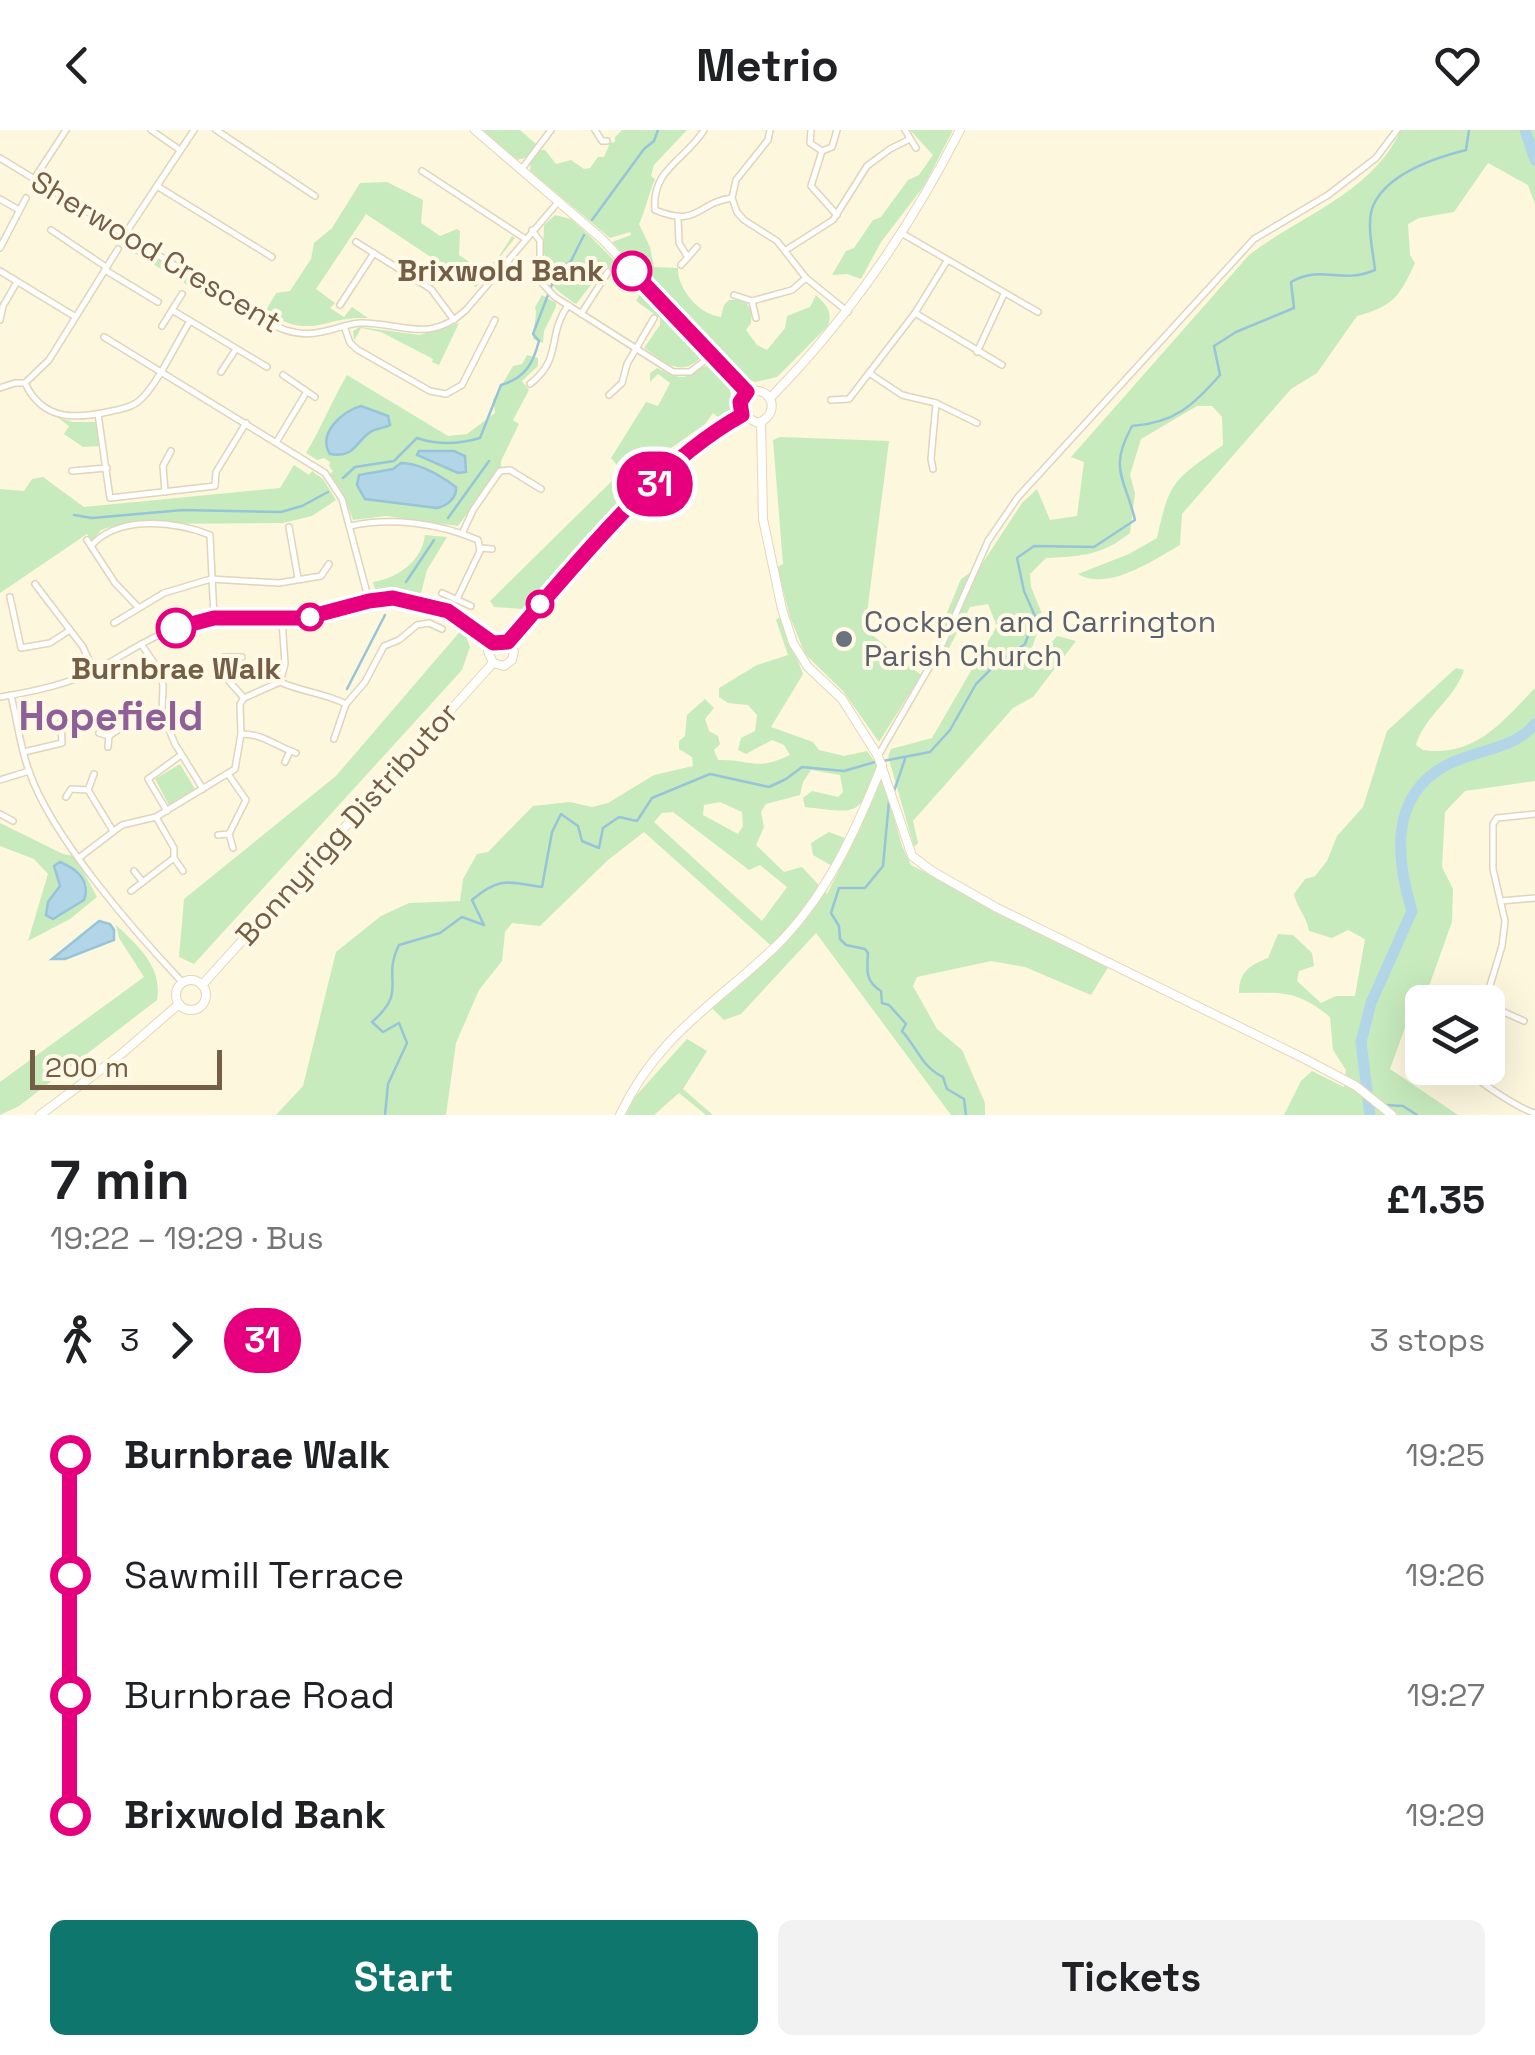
<!DOCTYPE html>
<meta charset="utf-8">
<style>
body{margin:0;font-family:"Space Grotesk",sans-serif;background:#f2f2f2;color:#202124;height:100vh;display:flex;flex-direction:column;font-size:38px;white-space:nowrap}
*{box-sizing:border-box;margin:0}
p{font-size:32px;color:#757577}
.icon{flex:none;width:55px;height:55px;fill:none;stroke:currentColor;stroke-width:2;stroke-linecap:round;stroke-linejoin:round}
.map{position:relative;height:985px;overflow:hidden}
.panel{display:flex;flex-direction:column;background:#fff;flex:1}
.panel>*{flex:none}
.badge{padding:0 20px;border-radius:32px;font-size:35px;line-height:65px}
.tools{position:absolute;left:1405px;top:855px;display:grid;gap:20px}
.tools a{display:grid;place-items:center;width:100px;height:100px;border-radius:15px;background:#fff;box-shadow:0 10px 40px #0002;font-size:50px}
.scale{position:absolute;left:30px;bottom:25px;width:192px;box-sizing:border-box;padding-left:10px;border:5px solid #745e45;border-top:0;font-size:28px;line-height:35px;white-space:nowrap;color:#745e45;-webkit-text-stroke:8px #fff9e6;paint-order:stroke}
.map>.badge{position:absolute;translate:-50% -50%;box-shadow:0 0 0 5px #fff}
.legs{display:flex;align-items:center;gap:15px;height:110px;padding:0 50px;font-size:32px}
.legs p{margin-inline-start:auto}
.summary{display:flex;align-items:center;justify-content:space-between;height:170px;padding:0 50px}
h1{font-size:55px;font-weight:800;line-height:75px}
.action{display:flex;gap:20px;margin-top:auto;padding:20px 50px}
.action a{flex:1;height:115px;border-radius:15px;background:#0f766e;color:#fff;font-size:40px;font-weight:800;line-height:115px;text-align:center}
.action a+a{background:#f2f2f2;color:#202124}
ul{padding:0 50px;list-style:none}
li{display:flex;align-items:center;gap:35px;height:120px;font-size:38px}
li i{display:grid;place-items:center;width:15px;height:100%;margin:0 12px;background:currentColor}
li i::after{content:'';width:25px;height:25px;margin:-12px;border:8px solid;border-radius:50%;background:#fff}
li p{margin-inline-start:auto}
li:first-child i{background:linear-gradient(#0000 50%,currentColor 0)}
li:last-child i{background:linear-gradient(currentColor 50%,#0000 0)}
header{display:flex;justify-content:space-between;align-items:center;height:130px;padding:0 50px;background:#fff;font-size:45px;font-weight:800}
.map>svg:first-child{display:block}
.green{fill:#c7ebbd;fill-rule:evenodd}
.water{fill:#b2d6e7;stroke:#98c4d9;stroke-width:2.5}
.lines{fill:none;stroke-linecap:round;stroke-linejoin:round}
.stream{stroke:#98c4d9;stroke-width:2.5}
.river{stroke:#b2d6e7;stroke-width:11}
.street-casing{stroke:#e1d4ba;stroke-width:8}
.secondary-casing{stroke:#e7d6b8;stroke-width:10}
.street{stroke:#fff;stroke-width:5}
.secondary{stroke:#fff;stroke-width:8}
.line-1-casing{stroke:#fff;stroke-width:22}
.line-1{stroke:#e6007e;stroke-width:15}
.stop-1-dot{fill:#fff;stroke:#e6007e;stroke-width:5}
.worship-dot{fill:#6b7280;stroke:#fff9e6;stroke-width:4}
.labels{text-anchor:middle;stroke-width:8;stroke-linejoin:round;paint-order:stroke}
.street-label{font-size:30px;fill:#745e45;stroke:#fff9e6}
.stop-label{font-size:30px;font-weight:bold;fill:#745e45;stroke:#fff9e6;text-anchor:end}
.worship-label{font-size:30px;fill:#5b616d;stroke:#fff9e6;text-anchor:start}
.district-label{font-size:40px;font-weight:bold;fill:#8f6098;stroke:#fff9e6}
</style>
<header><svg class="icon" aria-label="back" viewBox="0 0 24 24"><path d="M15 5l-7 7 7 7"/></svg>Metrio<svg class="icon" aria-label="heart" viewBox="0 0 24 24"><path d="M12 20l-8-8c-3-5 5-10 8-4 3-6 11-1 8 4z"/></svg></header>
<div class="map">
<svg width="1535" height="985" viewBox="0 0 1535 985">
<rect width="100%" height="100%" fill="#fdf7de"/>
<g class="green">
<path d="M481 0H520L537 15 525 28 517 30Z"/>
<path d="M622 0H687L654 35 651 46 655 49C648 65 646 79 639 94L650 117 654 137 678 138C677 158 699 185 721 187L724 175 729 170H744L752 181 751 193 746 200 757 215 767 220 785 198 787 186 810 177 816 165C826 175 833 181 828 196L777 247 755 252 733 244 612 112 631 105 630 102 610 108 530 41 531 31 539 20H545L556 34 571 30 584 39 590 38 598 27H604L610 13 615 12V7Z"/>
<path d="M910 0H953L924 56 881 112 861 149 847 144 832 145 846 121 854 118 873 90 881 87 908 50 919 45 933 25Z"/>
<path d="M1401 0H1535V74L1528 55 1488 33 1454 82 1419 88 1408 94 1410 125 1415 133C1399 167 1394 176 1357 186L1317 243 1291 259 1182 384 1180 415C1154 430 1107 462 1078 444L1129 424 1157 408C1170 348 1175 350 1223 315L1222 287 1212 276H1197L1141 309 1130 345 1135 363 1130 403C1101 426 1082 426 1046 428L1030 444 1031 457 1043 486 1027 532H1035L1057 506 1076 511 1033 567 1013 578 913 691 918 713 914 717 888 626 891 619 932 608 997 496 988 474 970 477 944 528 931 521 961 449 982 434 1022 373 1037 359 1050 390 1077 386 1084 332 1071 327 1249 125C1301 85 1371 64 1401 0Z"/>
<path d="M387 52 423 70 421 93 440 106 457 99 460 101 459 125 480 139 496 131 512 106 515 108 476 157 366 84 316 159 335 173 330 178 344 187 352 177 368 188C321 186 314 211 265 182L276 163 290 161 311 129 314 113 332 98 360 53Z"/>
<path d="M555 85 571 89 591 107 700 218 699 229C679 248 664 231 644 218L660 195V188L636 171 640 164 630 151 606 136 576 174C538 148 557 155 543 121L544 95Z"/>
<path d="M129 111 206 158 203 164 126 118Z"/>
<path d="M542 165 556 173V177L544 201 543 213 533 209C532 198 538 188 535 177Z"/>
<path d="M459 193 439 235 432 232 433 229 381 202 361 198 354 211 353 201 360 197 420 205Z"/>
<path d="M527 225 538 228V236L522 251 529 260 513 290 519 294 501 331V337L458 396 386 386 353 390 343 363 330 344 333 341 329 336 330 332 324 328 317 330 306 323C322 297 331 272 347 245L448 306 467 304 495 283 493 270 513 236 522 234Z"/>
<path d="M713 234C725 248 735 261 730 280L719 288 713 283 705 294 657 328 524 479 494 477 490 471 622 341 611 328 646 272 658 276 670 253 658 244 650 252V243L657 238C694 257 683 241 713 234Z"/>
<path d="M57 287 73 292H96L99 316 83 317 64 304 69 296Z"/>
<path d="M780 307 889 311 865 499 921 545 879 612 843 561 805 524 790 487 777 437 783 434 773 310Z"/>
<path d="M294 335 309 345 312 341 323 349 336 370 312 386 283 393 120 394 101 400 92 411 87 404 0 463V359L24 361 32 349 43 347 84 377 280 358Z"/>
<path d="M425 405 447 407 427 440 421 463 375 459 373 452C398 448 422 431 425 405Z"/>
<path d="M781 486 803 544 771 597 813 612 819 620 844 626 867 621 878 636C859 688 858 683 805 677L803 668 812 661 838 667 843 662 840 645 811 640 803 652 800 665 766 674 761 682 764 697 756 715 784 742 802 737 827 764 839 740 813 725 811 713 829 702 853 711 880 650 883 649 902 716 911 735 1109 836 1091 865 1025 837 991 831 917 847 913 856 937 899 962 920 985 973V985H951L816 803 741 884 724 890 712 878 777 821 644 702 608 730 540 796 512 793 505 802 502 831 479 860 456 913 446 985H276L303 956 336 822 381 786 409 773 460 771 463 749 477 724 488 722 533 676 570 672 592 677 608 673 654 645 693 636 692 627 679 619V611L685 606 687 585 705 569 714 578 705 589 709 601 718 606 720 614 714 620 718 630C752 629 755 642 790 625L784 615 772 610 746 624 738 620 741 608 755 601 757 585 748 575 728 573 719 567V558L757 535 788 525 776 490ZM720 672 742 682 743 696 738 704 703 685 704 675ZM673 682 749 740 760 735 787 757 762 791 654 692 662 683Z"/>
<path d="M463 498 470 517 462 540 194 834 179 827 184 769 336 646Z"/>
<path d="M1456 538 1464 540C1454 570 1425 585 1416 615L1423 620C1475 627 1501 593 1535 558V651L1465 661 1445 682 1442 737 1453 759 1452 792 1419 884 1406 895 1390 939 1458 985H1284L1301 951 1312 941 1344 957 1346 940 1333 920 1330 887C1295 859 1282 863 1239 863 1239 842 1250 835 1268 828L1278 804 1293 805 1312 823 1314 836 1299 841 1297 851 1321 873 1336 866H1355L1365 809 1348 800 1332 808 1309 801C1307 786 1297 779 1294 764L1305 749 1315 746 1327 731 1337 706 1363 677 1387 601Z"/>
<path d="M180 634 195 659 169 675 155 649Z"/>
<path d="M0 693 63 724 75 726 97 767 70 789 28 811 48 744 34 729 0 716ZM55 737H72L87 755 84 770 53 788 60 756Z"/>
<path d="M116 795C138 816 163 837 157 870L19 976 0 985V952L144 847 119 808Z"/>
<path d="M687 909 707 921 683 959 713 985H706L679 963 654 985H626L634 968Z"/>
</g>
<g class="water">
<path d="M361 276 388 286 390 295C385 298 379 298 374 300 356 308 357 329 330 324 317 304 342 281 361 276Z"/>
<path d="M419 321H454L465 326 466 342 458 343 417 325Z"/>
<path d="M401 333C420 333 441 346 456 357 457 368 447 376 437 378L365 369 357 355 359 345 393 339Z"/>
<path d="M60 732C77 739 91 751 84 770L53 789 46 785 48 772 60 756 54 736Z"/>
<path d="M99 791 110 794 114 800V810L65 829H52Z"/>
</g>
<g class="lines">
<g class="stream">
<path d="M592 90 644 19 654 11 658 0"/>
<path d="M343 348 355 337 394 331 417 308C437 315 460 314 480 308L501 255C525 248 533 234 539 211L533 204 556 144 571 131 584 105"/>
<path d="M74 385 92 388 183 380 281 382 302 376 328 362"/>
<path d="M448 388 489 331"/>
<path d="M406 452 434 410"/>
<path d="M347 559 385 485"/>
<path d="M883 631 930 622 950 600 976 554 996 534 1025 514 1035 486 1024 461 1017 428 1034 416 1094 417 1135 390C1125 347 1108 340 1132 296 1174 293 1193 276 1220 245L1214 216 1236 202 1294 178 1291 152C1323 134 1340 155 1375 140 1373 121 1366 93 1373 76 1387 44 1434 28 1466 20L1469 0"/>
<path d="M893 664 905 629"/>
<path d="M889 671 883 736 865 758H839L831 783 839 796 840 809 846 815 865 819 868 823C867 841 865 851 881 861L882 873 889 875 906 894 902 901C918 919 922 937 943 947L947 959 964 969 966 985"/>
<path d="M1386 975 1403 976 1417 985"/>
<path d="M1369 977 1378 976"/>
<path d="M385 985 388 954 407 913 399 893 383 902 372 892C409 860 381 851 399 815L440 803 462 787 484 795 472 770C500 746 508 752 542 757L552 702 561 684 578 696 582 711 599 718 603 698 619 687 637 691 652 668 710 644 769 657 786 649 802 637 844 641 875 632"/>
</g>
<g class="river">
<path d="M1525 0 1535 30"/>
<path d="M1370 985 1361 912 1371 873 1412 781C1396 729 1389 667 1445 636 1475 619 1512 621 1535 594"/>
</g>
<defs>
<g id="street">
<path d="M151 0 180 20"/>
<path d="M216 0 315 66"/>
<path d="M595 0 602 11H607"/>
<path d="M704 0C686 30 651 39 655 80 699 98 696 73 732 68"/>
<path d="M770 0 768 10 736 50 732 68 737 82 744 90 777 111 806 148 848 182"/>
<path d="M811 0 810 13 822 21 832 17 837 0"/>
<path d="M905 0 916 18"/>
<path d="M822 21 811 56 837 85"/>
<path d="M0 28 254 184C275 197 295 208 321 202 334 200 346 194 360 193 402 192 428 215 466 180L559 71"/>
<path d="M521 40 551 0"/>
<path d="M422 41 524 108"/>
<path d="M34 49 66 0"/>
<path d="M157 56 272 127"/>
<path d="M0 69 19 80"/>
<path d="M678 88 679 113 687 126"/>
<path d="M51 100 106 137"/>
<path d="M532 100 540 111V151L555 167 673 242H690L712 225"/>
<path d="M125 104 194 0"/>
<path d="M903 104 1038 182"/>
<path d="M356 112 431 159 454 190"/>
<path d="M0 118 26 68"/>
<path d="M786 120 833 90 867 36 890 19 908 10"/>
<path d="M681 135 697 117"/>
<path d="M105 140 158 172"/>
<path d="M0 141 74 186"/>
<path d="M734 165 752 171 756 188"/>
<path d="M752 171 792 160 806 148"/>
<path d="M340 175 374 123"/>
<path d="M172 180 267 237"/>
<path d="M915 183 1002 235"/>
<path d="M581 184 608 142"/>
<path d="M0 190 3 176 17 152"/>
<path d="M162 196 182 164"/>
<path d="M344 196 350 213 358 220 430 261 446 264 462 255 495 190"/>
<path d="M104 207 325 343 342 369 369 471"/>
<path d="M977 222 1004 164"/>
<path d="M221 242 236 219"/>
<path d="M869 243 902 265 936 273 977 293"/>
<path d="M283 245 315 267"/>
<path d="M25 253C43 292 77 289 112 281 121 279 133 277 140 270 156 257 178 210 190 191"/>
<path d="M530 254C563 228 546 208 568 175"/>
<path d="M0 258 15 253H25L49 230 118 119"/>
<path d="M609 265 622 253 627 234 654 188"/>
<path d="M831 270 849 269 915 183 947 131"/>
<path d="M98 284 110 368 215 356 216 342 246 293"/>
<path d="M277 311 306 263"/>
<path d="M933 339 931 329 936 273"/>
<path d="M72 341 107 338"/>
<path d="M165 362 163 336 171 321"/>
<path d="M350 396C391 387 439 393 478 410L480 421 457 469"/>
<path d="M289 397 298 448"/>
<path d="M462 404 473 380 500 341 510 340 541 359"/>
<path d="M87 410 115 453 138 477"/>
<path d="M91 416C118 385 174 391 210 405L214 488"/>
<path d="M481 418 492 419"/>
<path d="M35 454 83 517 94 541"/>
<path d="M442 463 471 476"/>
<path d="M10 467 21 518 50 513 70 500"/>
<path d="M114 493 164 463 211 449 279 453 321 446 329 434"/>
<path d="M141 514 159 540 163 555 162 583 175 614 203 659"/>
<path d="M242 527H224L227 549 244 568"/>
<path d="M280 552C302 562 325 563 346 574L365 552 384 516 399 510 417 495 429 493 442 499"/>
<path d="M11 565C17 590 20 617 29 641 51 706 134 801 183 853"/>
<path d="M0 567C32 562 67 555 96 540 121 527 144 510 171 500 214 483 255 492 300 489 323 487 344 478 367 472 414 458 458 484 493 513"/>
<path d="M99 603 109 606"/>
<path d="M241 604C264 604 275 616 296 623"/>
<path d="M334 609 346 574"/>
<path d="M108 617 109 606 134 589 162 583"/>
<path d="M24 622 62 613 61 592"/>
<path d="M878 626 941 517 988 411 1018 367 1254 109 1328 65 1376 28 1397 0"/>
<path d="M285 632 290 621"/>
<path d="M228 644 246 670 229 704 233 718"/>
<path d="M0 650 29 641"/>
<path d="M88 660 94 644"/>
<path d="M66 667 71 659 88 660 113 701"/>
<path d="M167 681 148 649 181 625"/>
<path d="M0 684 13 691"/>
<path d="M218 705 229 704"/>
<path d="M80 727 122 695 156 687 235 639 241 604 240 574 244 568 280 552 285 534 282 490"/>
<path d="M174 728 183 741"/>
<path d="M134 741 143 752"/>
<path d="M131 761 174 728V718L156 687"/>
<path d="M1501 771 1535 768"/>
<path d="M1485 872 1502 816 1505 791 1493 739V694L1497 688 1535 684"/>
<path d="M1488 875 1524 891"/>
<path d="M1465 938C1477 951 1519 979 1535 983"/>
</g>
<g id="secondary">
<path d="M475 0 602 109 747 262"/>
<path d="M770 268C849 188 909 100 960 0"/>
<path d="M742 285 758 293C782 284 772 254 747 262"/>
<path d="M742 285 740 272 747 262"/>
<path d="M761 292 763 389 782 479 793 513 808 537 842 569 878 626 912 726 932 741 997 778 1303 928 1356 956 1392 985"/>
<path d="M493 533 488 521 494 512 508 511C575 436 654 334 742 285"/>
<path d="M493 533 504 536 512 530 514 521 508 511"/>
<circle cx="191" cy="865" r="15"/>
<path d="M202 855 493 533"/>
<path d="M40 985 119 926 179 874"/>
<path d="M620 985C658 905 713 876 774 818 825 769 856 701 882 635"/>
</g>
</defs>
<use href="#street" class="street-casing"/>
<use href="#secondary" class="secondary-casing"/>
<use href="#street" class="street"/>
<use href="#secondary" class="secondary"/>
</g>
<g class="lines">
<defs>
<path id="line-1" d="M176 498 214 488H305L369 471 393 468 448 481 493 513 508 512C575 436 654 334 742 285L740 272 747 262 632 141"/>
</defs>
<use href="#line-1" class="line-1-casing"/>
<use href="#line-1" class="line-1"/>
</g>
<g class="stop-1-dot">
<circle cx="632" cy="141" r="18"/>
<circle cx="540" cy="474" r="12"/>
<circle cx="310" cy="487" r="12"/>
<circle cx="176" cy="498" r="18"/>
</g>
<circle class="worship-dot" cx="844" cy="509" r="10"/>
<g class="labels">
<g class="street-label">
<text transform="translate(156 122) rotate(31)" y="10">Sherwood Crescent</text>
<text transform="translate(347 694) rotate(-48)" y="10">Bonnyrigg Distributor</text>
</g>
<g class="stop-label">
<text x="604" y="151">Brixwold Bank</text>
<text x="176" y="549" text-anchor="middle">Burnbrae Walk</text>
</g>
<g class="worship-label">
<text x="864" y="502">Cockpen and Carrington<tspan x="864" dy="34">Parish Church</tspan></text>
</g>
<g class="district-label">
<text x="111" y="600">Hopefield</text>
</g>
</g>
</svg>
<div class="tools">
<a><svg class="icon" aria-label="layers" viewBox="0 0 24 24"><path d="M12 4l9 5-9 5-9-5zM3 14l9 5 9-5"/></svg></a>
</div>
<div class="scale">200 m</div>
<b class="badge" style="left:655px;top:354px;background:#e6007e;color:#fff">31</b>
</div>
<section class="panel">
<div class="summary"><div><h1>7 min</h1><p>19:22 – 19:29 · Bus</p></div><b>£1.35</b></div>
<div class="legs"><svg class="icon" aria-label="walk" viewBox="0 0 24 24"><circle cx="13" cy="4" r="2"/><path d="M13 8l-2 6 4 7M11 14l-3 7M7 12l3-4h3l4 4"/></svg>3<svg class="icon" aria-label="forward" viewBox="0 0 24 24"><path d="M9 5l7 7-7 7"/></svg><b class="badge" style="background:#e6007e;color:#fff">31</b><p>3 stops</p></div>
<ul>
<li><i style="color:#e6007e"></i><b>Burnbrae Walk</b><p>19:25</p></li>
<li><i style="color:#e6007e"></i><span>Sawmill Terrace</span><p>19:26</p></li>
<li><i style="color:#e6007e"></i><span>Burnbrae Road</span><p>19:27</p></li>
<li><i style="color:#e6007e"></i><b>Brixwold Bank</b><p>19:29</p></li>
</ul>
<div class="action"><a>Start</a><a>Tickets</a></div>
</section>
